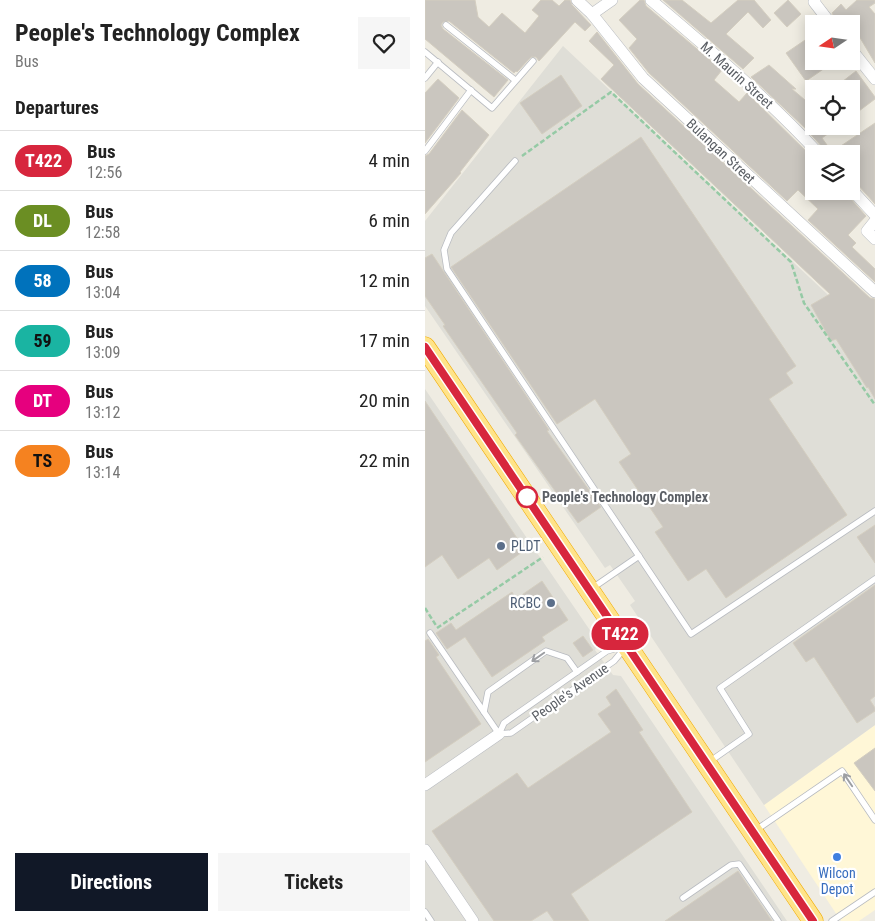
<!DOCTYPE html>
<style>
body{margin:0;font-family:"Roboto Condensed",sans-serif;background:#f6f6f6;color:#222;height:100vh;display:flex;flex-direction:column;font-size:19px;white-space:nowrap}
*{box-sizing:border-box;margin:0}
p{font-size:16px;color:#767676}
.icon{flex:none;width:28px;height:28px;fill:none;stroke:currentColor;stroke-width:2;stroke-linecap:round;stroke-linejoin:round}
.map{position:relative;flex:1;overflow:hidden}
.side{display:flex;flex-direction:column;background:#fff;width:425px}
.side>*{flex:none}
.badge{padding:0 10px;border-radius:16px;font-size:18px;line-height:32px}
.needle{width:32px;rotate:257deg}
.buttons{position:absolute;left:380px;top:15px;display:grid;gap:10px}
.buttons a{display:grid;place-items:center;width:55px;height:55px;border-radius:0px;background:#fff;box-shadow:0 2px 12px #0003;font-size:25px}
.map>.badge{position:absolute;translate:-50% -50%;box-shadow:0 0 0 2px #fff}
h2{padding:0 15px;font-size:19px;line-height:45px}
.round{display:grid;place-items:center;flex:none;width:52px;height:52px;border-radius:0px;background:#f6f6f6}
.headline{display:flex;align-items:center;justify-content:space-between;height:85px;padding:0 15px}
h1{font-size:24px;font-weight:700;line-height:38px}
.cta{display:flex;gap:10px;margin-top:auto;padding:10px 15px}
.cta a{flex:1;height:58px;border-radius:0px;background:#111827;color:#fff;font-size:20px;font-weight:700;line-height:58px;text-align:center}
.cta a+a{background:#f6f6f6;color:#222}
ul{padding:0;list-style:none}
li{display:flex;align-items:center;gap:15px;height:60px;padding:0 15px;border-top:1px solid #e0e0e0}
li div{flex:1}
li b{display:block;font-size:19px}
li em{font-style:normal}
li .badge{min-width:55px;font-weight:700;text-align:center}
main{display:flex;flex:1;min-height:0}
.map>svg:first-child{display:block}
.commercial{fill:#fff7d7}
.industrial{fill:#dfded7}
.building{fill:#cac6bf;stroke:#d4cec0}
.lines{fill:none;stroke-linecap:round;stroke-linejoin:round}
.lane-casing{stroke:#b8bbc0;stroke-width:7}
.street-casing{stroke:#b8bbc0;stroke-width:12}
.highway-casing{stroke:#f1ab00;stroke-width:21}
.path{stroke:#95caa5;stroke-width:2.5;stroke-dasharray:5 2.5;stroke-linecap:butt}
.lane{stroke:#fff;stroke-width:5.5}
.street{stroke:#fff;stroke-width:11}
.highway{stroke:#ffe389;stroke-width:20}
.oneway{stroke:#9d9fa3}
.line-casing{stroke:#fff;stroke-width:11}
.line{stroke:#d7263d;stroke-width:8}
.stop-dot{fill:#fff;stroke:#d7263d;stroke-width:2.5}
.service-dot{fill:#5c6f8a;stroke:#fff;stroke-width:2}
.shop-dot{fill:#3f7fe0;stroke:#fff;stroke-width:2}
.labels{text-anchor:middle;stroke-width:4.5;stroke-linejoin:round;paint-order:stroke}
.street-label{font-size:14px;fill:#5b5f65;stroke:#fff}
.stop-label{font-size:14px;font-weight:bold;fill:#5b5f65;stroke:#fff;text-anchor:start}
.service-label{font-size:14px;fill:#4e5e75;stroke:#fff;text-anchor:start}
.shop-label{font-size:14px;fill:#366cbe;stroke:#fff}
</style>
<main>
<section class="side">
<div class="headline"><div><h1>People's Technology Complex</h1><p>Bus</p></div><a class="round"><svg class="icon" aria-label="heart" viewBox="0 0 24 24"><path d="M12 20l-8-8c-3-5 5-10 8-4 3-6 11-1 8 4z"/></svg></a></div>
<h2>Departures</h2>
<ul>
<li><span class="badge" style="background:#d7263d;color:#fff">T422</span><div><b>Bus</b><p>12:56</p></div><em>4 min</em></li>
<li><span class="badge" style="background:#6b8e23;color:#fff">DL</span><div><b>Bus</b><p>12:58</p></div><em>6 min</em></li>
<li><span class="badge" style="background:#0072bc;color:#fff">58</span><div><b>Bus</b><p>13:04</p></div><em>12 min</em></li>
<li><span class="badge" style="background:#1ab4a2;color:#111">59</span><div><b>Bus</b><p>13:09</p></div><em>17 min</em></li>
<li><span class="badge" style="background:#e6007e;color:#fff">DT</span><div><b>Bus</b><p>13:12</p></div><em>20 min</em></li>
<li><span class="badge" style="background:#f58220;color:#111">TS</span><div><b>Bus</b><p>13:14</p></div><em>22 min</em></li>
</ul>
<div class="cta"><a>Directions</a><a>Tickets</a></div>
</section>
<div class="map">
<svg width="450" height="921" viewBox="0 0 450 921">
<rect width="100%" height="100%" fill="#efece2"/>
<path class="commercial" d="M450 725V910L434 921H416L339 805Z"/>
<g class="industrial">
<path d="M138 46 450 339V725L339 805 205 605 210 601 185 565 180 568 0 306V221Z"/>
<path d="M0 389 173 642 170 650 188 675 196 676 362 921H0Z"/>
</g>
<g class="building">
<path d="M0 0H50L53 17 64 27 77 13 100 33 114 16 107 10 116 0H127L134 6 140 0H145L147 5 166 25 160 31 150 22 114 61 111 57H106L92 72 91 71 89 73 24 21 18 22 16 25 18 29 83 80 69 97 0 39Z"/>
<path d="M215 0H219L221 6 297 70 289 80 314 102 322 93 389 159V191H419L441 216 423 235 431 243 427 247 450 269V282L383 220 393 209 373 190 362 201 224 73 204 48 212 39 194 20Z"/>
<path d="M238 0H257L286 23 313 0H329L346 20 338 28 323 12 301 34 329 58 318 69Z"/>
<path d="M363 0 376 14 362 27 349 13Z"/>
<path d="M432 0H450V3L444 7 450 14V63L434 36 426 42V24H413L407 13 416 4 421 10Z"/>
<path d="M172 32 213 84 445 298 450 299V399L443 387 442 388 411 339 406 341 386 305 405 294 176 79 189 65 164 41Z"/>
<path d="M389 34V61H410L381 81 361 53Z"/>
<path d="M344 65 371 89H367L387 106 384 109 389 113V126H414L397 138 407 152 450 123V204L432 184 426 182V154H401L399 149 380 128 326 77Z"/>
<path d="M431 71 450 97V99L426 117V89H408Z"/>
<path d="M136 75 157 106 117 134 95 103Z"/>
<path d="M13 79 34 98 0 143V93Z"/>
<path d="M37 110 64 135 35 172 36 173 0 214V156L4 154Z"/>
<path d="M216 137 371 366 361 373 368 383 344 399 422 515 301 598 281 569 263 581 230 532 238 527 194 462 206 454 170 399 132 424 26 267Z"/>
<path d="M7 254 124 430 122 431 176 507 153 523 90 435 92 433 18 326 20 325 0 296V258Z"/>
<path d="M0 401 100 550 72 570 64 558 33 579 17 555 0 567Z"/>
<path d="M450 525V563L432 537Z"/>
<path d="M117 581 143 620 117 637 120 641 67 677 40 637 22 649 11 633 26 623 31 630 87 592 91 599Z"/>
<path d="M450 585V696L445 700 450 708V711L432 723 389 657 381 662 368 643Z"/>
<path d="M158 636 168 650 158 657 148 643Z"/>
<path d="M3 639 14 655 11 657 56 724 0 762V641Z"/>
<path d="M191 689 218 730 214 732 267 812 146 894 164 921H129L122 911 106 921H69L7 831 92 773 103 788 186 732 173 714 186 705 181 697Z"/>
<path d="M450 748V791L429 763Z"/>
<path d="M313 871 347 921H240Z"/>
</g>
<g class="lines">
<defs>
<g id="lane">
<path d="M21 25 90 80"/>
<path d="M0 52 67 108 108 61"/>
<path d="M0 78 13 62"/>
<path d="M0 151 46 90"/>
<path d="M90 161 26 233 19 250 22 269 266 634 450 511"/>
<path d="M166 589 214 556"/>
<path d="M5 633 74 734"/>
<path d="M59 712 63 692 121 651 142 658 152 672"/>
<path d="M74 734 79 723 182 651 199 646"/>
<path d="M74 734 86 733 189 661 199 649"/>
<path d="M284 762 324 734 295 688 450 579"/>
<path d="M331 830 417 771 450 820"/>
<path d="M258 898 306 865 314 864 353 921"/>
<path d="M0 912 6 921"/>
<path d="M407 921 450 892"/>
</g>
<g id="street">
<path d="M152 0 167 14 218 78 450 292"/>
<path d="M226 0C284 49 342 98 394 154"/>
<path d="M390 0 389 2 406 24"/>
<path d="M167 14 187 0"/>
<path d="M426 49 450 79"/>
<path d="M426 189 450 215"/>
<path d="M450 221 442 231 450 239"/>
<path d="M0 785 74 734"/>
<path d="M0 850 48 921"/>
</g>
<path id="highway" d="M0 347 388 921"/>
</defs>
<use href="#lane" class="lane-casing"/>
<use href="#street" class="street-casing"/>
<use href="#highway" class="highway-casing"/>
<g class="path">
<path d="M97 156 186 92 366 262 379 303 450 405"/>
<path d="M0 608 12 627"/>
<path d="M12 628 118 557"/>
</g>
<use href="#lane" class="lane"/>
<use href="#street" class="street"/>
<use href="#highway" class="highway"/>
</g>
<defs><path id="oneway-shaft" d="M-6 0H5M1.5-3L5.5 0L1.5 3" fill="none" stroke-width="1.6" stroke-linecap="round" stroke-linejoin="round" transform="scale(1.25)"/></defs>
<g class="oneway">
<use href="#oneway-shaft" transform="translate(113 657) rotate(145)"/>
<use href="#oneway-shaft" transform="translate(423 780) rotate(-124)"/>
</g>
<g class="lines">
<defs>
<path id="line" d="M0 347 388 921"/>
</defs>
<use href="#line" class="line-casing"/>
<use href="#line" class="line"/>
</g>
<circle class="stop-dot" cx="102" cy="497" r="10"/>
<g class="service-dot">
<circle cx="76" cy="546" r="5"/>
<circle cx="126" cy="603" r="5"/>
</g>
<circle class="shop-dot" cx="412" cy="857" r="5"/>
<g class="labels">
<g class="street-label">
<text transform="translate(312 75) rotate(42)" y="5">M. Maurin Street</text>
<text transform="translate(296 151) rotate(43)" y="5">Bulangan Street</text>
<text transform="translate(145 692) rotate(-35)" y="5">People's Avenue</text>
</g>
<g class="stop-label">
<text x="117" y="502">People's Technology Complex</text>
</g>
<g class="service-label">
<text x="86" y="551">PLDT</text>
<text x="116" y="608" text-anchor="end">RCBC</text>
</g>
<g class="shop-label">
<text x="412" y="878">Wilcon<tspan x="412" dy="16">Depot</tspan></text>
</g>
</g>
</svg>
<div class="buttons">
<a><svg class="needle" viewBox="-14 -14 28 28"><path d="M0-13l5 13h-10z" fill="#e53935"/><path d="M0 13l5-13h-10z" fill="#767676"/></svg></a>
<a><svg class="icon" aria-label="locate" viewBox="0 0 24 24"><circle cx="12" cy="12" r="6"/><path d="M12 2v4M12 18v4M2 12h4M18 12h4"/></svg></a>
<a><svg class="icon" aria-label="layers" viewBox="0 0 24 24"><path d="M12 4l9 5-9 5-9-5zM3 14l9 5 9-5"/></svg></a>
</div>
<b class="badge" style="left:195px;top:634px;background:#d7263d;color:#fff">T422</b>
</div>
</main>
